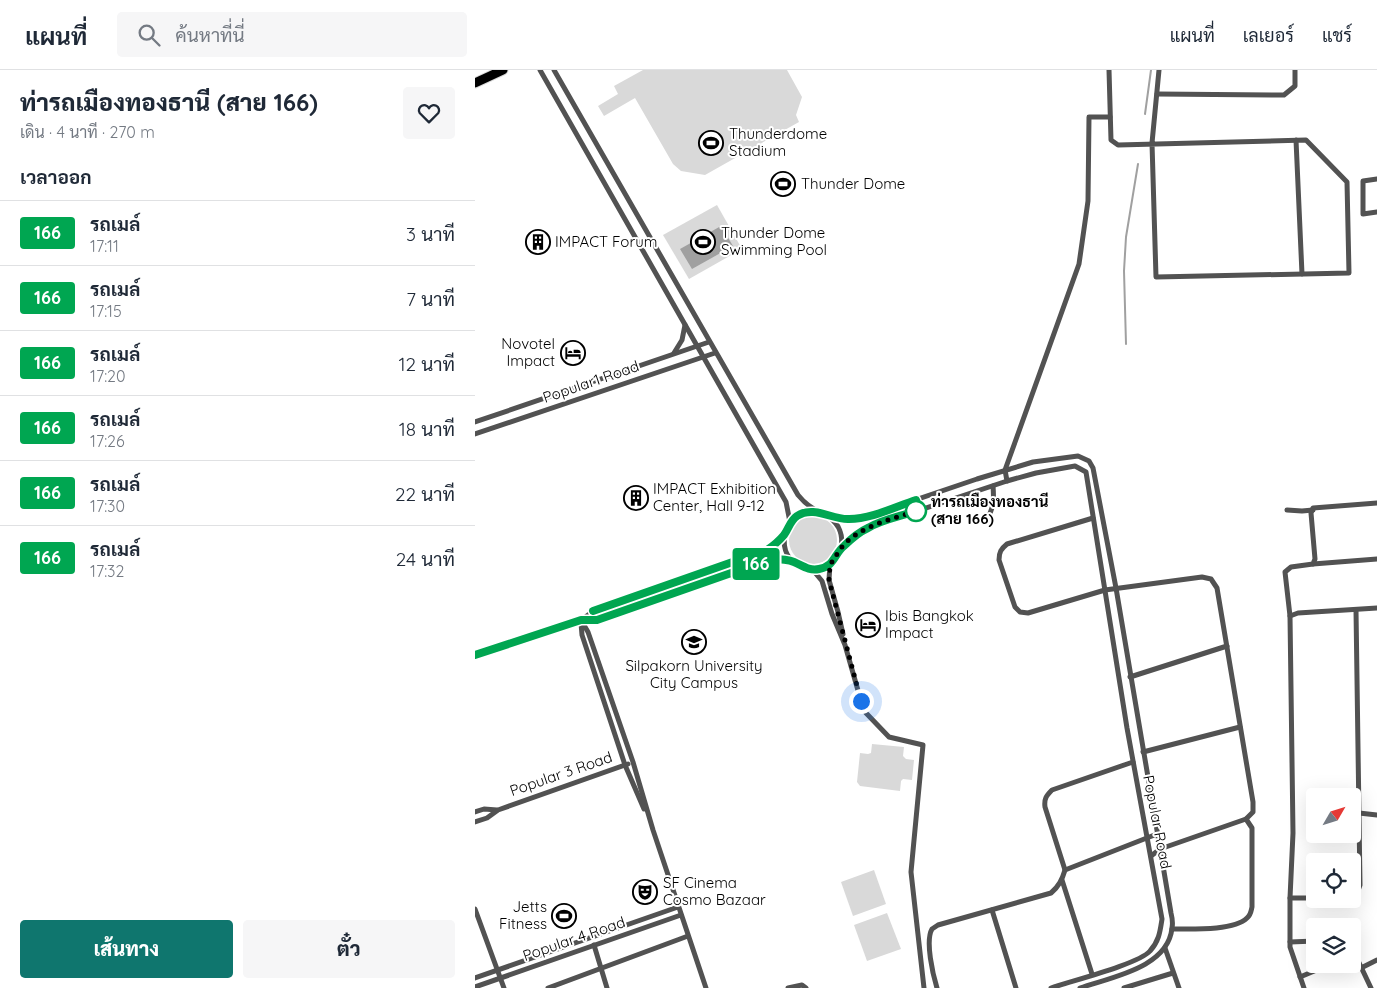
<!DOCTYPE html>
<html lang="th">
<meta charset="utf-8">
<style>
body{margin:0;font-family:Quicksand,Sarabun,sans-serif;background:#f6f6f7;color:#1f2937;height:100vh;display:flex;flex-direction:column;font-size:19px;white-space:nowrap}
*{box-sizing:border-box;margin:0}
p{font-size:16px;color:#747a83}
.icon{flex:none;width:28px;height:28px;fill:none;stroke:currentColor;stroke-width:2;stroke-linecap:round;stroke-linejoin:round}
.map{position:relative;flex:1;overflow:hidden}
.drawer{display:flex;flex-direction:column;background:#fff;width:475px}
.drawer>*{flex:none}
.badge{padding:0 10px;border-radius:4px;font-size:18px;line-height:32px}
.needle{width:32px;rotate:51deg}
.controls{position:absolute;left:831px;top:718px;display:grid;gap:10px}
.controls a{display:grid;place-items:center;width:55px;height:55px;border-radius:5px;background:#fff;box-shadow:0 5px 20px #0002;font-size:25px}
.you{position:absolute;width:25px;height:25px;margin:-12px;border:4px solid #fff;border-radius:50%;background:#1a73e8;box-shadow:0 0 0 8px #1a73e833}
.map>.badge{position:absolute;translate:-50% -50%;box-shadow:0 0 0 2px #fff}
h2{padding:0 20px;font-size:19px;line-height:45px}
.round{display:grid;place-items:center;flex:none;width:52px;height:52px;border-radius:5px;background:#f6f6f7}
.head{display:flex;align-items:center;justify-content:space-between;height:85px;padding:0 20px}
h1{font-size:24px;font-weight:800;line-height:38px}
.action{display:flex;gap:10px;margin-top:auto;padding:10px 20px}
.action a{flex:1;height:58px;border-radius:5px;background:#0f766e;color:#fff;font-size:20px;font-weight:800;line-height:58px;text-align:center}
.action a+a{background:#f6f6f7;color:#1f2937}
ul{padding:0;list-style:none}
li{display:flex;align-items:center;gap:15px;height:65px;padding:0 20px;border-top:1px solid #e0e1e3}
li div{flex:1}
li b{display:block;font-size:19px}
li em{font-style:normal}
li .badge{min-width:55px;font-weight:700;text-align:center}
header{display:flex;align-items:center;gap:30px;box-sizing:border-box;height:70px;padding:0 25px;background:#fff;border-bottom:1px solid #e0e1e3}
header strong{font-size:24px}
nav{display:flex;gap:28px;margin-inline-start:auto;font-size:18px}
.search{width:350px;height:45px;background:#f6f6f7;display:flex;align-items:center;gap:12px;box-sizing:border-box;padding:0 18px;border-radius:5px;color:#747a83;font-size:19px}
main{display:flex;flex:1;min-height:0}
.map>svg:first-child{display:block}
.green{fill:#d9d9d9}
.water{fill:#a0a0a0}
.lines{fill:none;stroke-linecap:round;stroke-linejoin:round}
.stream{stroke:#a0a0a0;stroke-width:2}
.motorway-casing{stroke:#dbdbdb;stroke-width:11}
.minor{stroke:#525252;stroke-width:5}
.motorway{stroke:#000;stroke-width:9}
.line-casing{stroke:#fff;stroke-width:11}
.line{stroke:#00a651;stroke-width:8}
.walk{stroke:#000;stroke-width:5;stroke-dasharray:0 9}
.stop-dot{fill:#fff;stroke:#00a651;stroke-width:2.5}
.labels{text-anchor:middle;stroke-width:4;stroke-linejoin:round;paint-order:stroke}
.poi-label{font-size:15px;fill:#000;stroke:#fff;text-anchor:start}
.street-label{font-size:15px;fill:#000;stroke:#fff}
.stop-label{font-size:15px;font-weight:bold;fill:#000;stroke:#fff;text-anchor:start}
</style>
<header>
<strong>แผนที่</strong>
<div class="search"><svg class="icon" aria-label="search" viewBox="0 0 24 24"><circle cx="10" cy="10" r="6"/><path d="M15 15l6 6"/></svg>ค้นหาที่นี่</div>
<nav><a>แผนที่</a><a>เลเยอร์</a><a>แชร์</a></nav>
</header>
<main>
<section class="drawer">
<div class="head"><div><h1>ท่ารถเมืองทองธานี (สาย 166)</h1><p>เดิน · 4 นาที · 270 m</p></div><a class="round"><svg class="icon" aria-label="heart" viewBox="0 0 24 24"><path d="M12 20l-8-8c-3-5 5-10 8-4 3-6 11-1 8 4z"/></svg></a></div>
<h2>เวลาออก</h2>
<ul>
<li><span class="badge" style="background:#00a651;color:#fff">166</span><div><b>รถเมล์</b><p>17:11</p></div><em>3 นาที</em></li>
<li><span class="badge" style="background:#00a651;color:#fff">166</span><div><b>รถเมล์</b><p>17:15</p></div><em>7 นาที</em></li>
<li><span class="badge" style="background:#00a651;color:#fff">166</span><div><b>รถเมล์</b><p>17:20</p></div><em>12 นาที</em></li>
<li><span class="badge" style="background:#00a651;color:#fff">166</span><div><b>รถเมล์</b><p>17:26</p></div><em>18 นาที</em></li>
<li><span class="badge" style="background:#00a651;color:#fff">166</span><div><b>รถเมล์</b><p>17:30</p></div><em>22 นาที</em></li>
<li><span class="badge" style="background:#00a651;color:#fff">166</span><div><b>รถเมล์</b><p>17:32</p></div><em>24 นาที</em></li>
</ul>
<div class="action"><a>เส้นทาง</a><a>ตั๋ว</a></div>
</section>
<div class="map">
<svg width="902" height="918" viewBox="0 0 902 918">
<rect width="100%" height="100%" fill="#fff"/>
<g class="green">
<path d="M168 0H312L327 27 321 45 324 52 230 105 206 101 198 94 160 28 129 46 123 36 143 24 139 16Z"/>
<path d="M242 135 267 179 214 209 188 165Z"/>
<circle cx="338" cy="470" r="24"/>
<path d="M397 674 429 677 428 686 431 689 439 690 437 710 428 709 426 711 425 721 385 716 382 712 385 683 393 684 396 683Z"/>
<path d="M399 800 411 834 378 846 366 812Z"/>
<path d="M412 843 426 879 392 891 379 855Z"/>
</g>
<path class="water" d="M246 156 258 176 217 199 205 179Z"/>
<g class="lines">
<g class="stream">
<path d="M670 44 676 0"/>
<path d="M651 274 649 201 651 167 663 94"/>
</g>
<defs>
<path id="motorway" d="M0 13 28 0"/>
</defs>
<use href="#motorway" class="motorway-casing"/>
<g class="minor">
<path d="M65 0 311 432 315 452"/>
<path d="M79 0 323 425C339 445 362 450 387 448L502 409 558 392 603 386 614 391 618 398 641 518 696 843C697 847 698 853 697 858 693 898 636 907 605 918"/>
<path d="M634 0 636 70 643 75 831 70 872 112 874 203 681 207 677 73 684 0"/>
<path d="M682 24 809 25 820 16V0"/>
<path d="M821 70 827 204"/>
<path d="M902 109 888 111V144L902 142"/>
<path d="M199 283 207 270 210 255"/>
<path d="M0 352 234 272"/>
<path d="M0 364 240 283"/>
<path d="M532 411 530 400 604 194 613 131 614 47H635"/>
<path d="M812 440 827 441 838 440"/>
<path d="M342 442C305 442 298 487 328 498 351 506 373 483 365 461 363 454 358 450 353 446"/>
<path d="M513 447C519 437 519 428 518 416"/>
<path d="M618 448 532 474C526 479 524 482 524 490L540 537 545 542 553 543 630 520 727 507 736 509 742 518 778 732V742L771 749 685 779 676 786"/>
<path d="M366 478 394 457 532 411 561 403 600 396 611 402 652 658 687 849C685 862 684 871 675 881 664 894 596 911 576 918"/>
<path d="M355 494 354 510 363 542 368 564"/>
<path d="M838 494 902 489"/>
<path d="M337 499 347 511 357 544 370 575 386 631 391 643 414 667 448 675 436 802 449 918"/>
<path d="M815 546 823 543 902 538"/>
<path d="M106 550 113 562 158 692 178 760 231 918"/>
<path d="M107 550 118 541 292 480 310 464"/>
<path d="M106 553 107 565 150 695 169 739"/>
<path d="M0 585 106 550H122L296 489H303L319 492"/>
<path d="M655 607 752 576"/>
<path d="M668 682 765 657"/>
<path d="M0 742 9 739 22 740"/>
<path d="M884 743 902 745"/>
<path d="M0 752 12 748 23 740 153 694"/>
<path d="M590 800 682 764"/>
<path d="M587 810 617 904"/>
<path d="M878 826 882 823 885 815 881 540"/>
<path d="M815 828H840"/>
<path d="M0 839 29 918"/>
<path d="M517 840 541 918"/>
<path d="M697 859C716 859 759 861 772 848 776 845 776 841 777 837V758L771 749"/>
<path d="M815 872 840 871"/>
<path d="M119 875 132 918"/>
<path d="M690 878 704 918"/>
<path d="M878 880 896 918"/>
<path d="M886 898 902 890"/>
<path d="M825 907 856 894"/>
<path d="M0 908 203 837"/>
<path d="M0 917 206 845"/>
<path d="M73 918 213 866"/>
<path d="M313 918 327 915 331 918"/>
<path d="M462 918C458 905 450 871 457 859L463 855 576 823C584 816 587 810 590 800L570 737C569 729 571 726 577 720L658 692"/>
<path d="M649 918 698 903"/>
<path d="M829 918 815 877V828L818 763 815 546 810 502 816 497 838 494 840 489 836 443 838 438 902 433"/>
</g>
<use href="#motorway" class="motorway"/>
</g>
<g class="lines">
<defs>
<path id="line" d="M0 585 106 550H122L296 489C304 489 312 489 319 492 328 496 334 501 344 499 360 496 359 484 369 476 376 469 384 462 393 458 408 449 428 446 444 440L441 430C420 437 396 449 374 449 357 450 339 435 322 446 315 451 314 458 309 465 304 471 298 476 292 480L118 541"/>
</defs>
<use href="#line" class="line-casing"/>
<use href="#line" class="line"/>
<path class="walk" d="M386 631 354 510 355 494C360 489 362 483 366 478 385 455 418 449 444 440L441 441"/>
</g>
<defs>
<symbol id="stadium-ring" viewBox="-11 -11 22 22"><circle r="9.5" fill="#fff" stroke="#000" stroke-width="1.5"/><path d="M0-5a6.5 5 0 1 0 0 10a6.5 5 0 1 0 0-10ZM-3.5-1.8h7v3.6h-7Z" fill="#000"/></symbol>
<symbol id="building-ring" viewBox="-11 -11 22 22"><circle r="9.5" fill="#fff" stroke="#000" stroke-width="1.5"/><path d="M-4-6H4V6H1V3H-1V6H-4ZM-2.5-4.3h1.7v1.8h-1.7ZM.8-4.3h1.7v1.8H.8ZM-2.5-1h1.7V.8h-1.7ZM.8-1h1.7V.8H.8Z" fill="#000"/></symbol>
<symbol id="hotel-ring" viewBox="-11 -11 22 22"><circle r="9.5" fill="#fff" stroke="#000" stroke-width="1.5"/><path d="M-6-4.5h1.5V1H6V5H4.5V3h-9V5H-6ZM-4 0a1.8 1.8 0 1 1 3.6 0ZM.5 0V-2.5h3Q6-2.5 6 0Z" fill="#000"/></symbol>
<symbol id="university-ring" viewBox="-11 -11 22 22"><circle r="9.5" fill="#fff" stroke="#000" stroke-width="1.5"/><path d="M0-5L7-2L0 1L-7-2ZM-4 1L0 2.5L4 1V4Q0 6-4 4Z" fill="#000"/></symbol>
<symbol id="theatre-ring" viewBox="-11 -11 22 22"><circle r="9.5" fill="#fff" stroke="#000" stroke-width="1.5"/><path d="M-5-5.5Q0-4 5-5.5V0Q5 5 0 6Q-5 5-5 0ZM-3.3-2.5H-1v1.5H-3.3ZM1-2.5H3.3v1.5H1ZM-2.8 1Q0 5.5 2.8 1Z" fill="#000"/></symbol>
</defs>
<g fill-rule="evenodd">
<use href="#stadium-ring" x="222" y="59" width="28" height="28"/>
<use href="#stadium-ring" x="294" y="100" width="28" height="28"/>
<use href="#building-ring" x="49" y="158" width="28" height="28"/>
<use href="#stadium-ring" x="214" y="158" width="28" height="28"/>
<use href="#hotel-ring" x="84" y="269" width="28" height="28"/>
<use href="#building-ring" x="147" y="414" width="28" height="28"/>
<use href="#hotel-ring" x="379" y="541" width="28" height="28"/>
<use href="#university-ring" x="205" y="558" width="28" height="28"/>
<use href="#theatre-ring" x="156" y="808" width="28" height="28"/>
<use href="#stadium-ring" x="75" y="832" width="28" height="28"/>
</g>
<circle class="stop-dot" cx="441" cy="441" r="10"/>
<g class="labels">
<g class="poi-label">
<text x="254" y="69">Thunderdome<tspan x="254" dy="17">Stadium</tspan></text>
<text x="326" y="119">Thunder Dome</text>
<text x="246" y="168">Thunder Dome<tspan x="246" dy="17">Swimming Pool</tspan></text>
<text x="80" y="177">IMPACT Forum</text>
<text x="80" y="279" text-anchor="end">Novotel<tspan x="80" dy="17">Impact</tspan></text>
<text x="178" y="424">IMPACT Exhibition<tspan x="178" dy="17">Center, Hall 9-12</tspan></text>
<text x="410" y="551">Ibis Bangkok<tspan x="410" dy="17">Impact</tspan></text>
<text x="219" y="601" text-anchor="middle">Silpakorn University<tspan x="219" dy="17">City Campus</tspan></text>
<text x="188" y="818">SF Cinema<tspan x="188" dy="17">Cosmo Bazaar</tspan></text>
<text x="72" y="842" text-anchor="end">Jetts<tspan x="72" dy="17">Fitness</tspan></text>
</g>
<g class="street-label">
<text transform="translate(116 312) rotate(-19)" y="5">Popular1 Road</text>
<text transform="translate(86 704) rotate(-19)" y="5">Popular 3 Road</text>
<text transform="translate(682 752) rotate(79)" y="5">Popular Road</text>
<text transform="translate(99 869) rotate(-19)" y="5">Popular 4 Road</text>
</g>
<g class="stop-label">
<text x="456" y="437">ท่ารถเมืองทองธานี<tspan x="456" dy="17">(สาย 166)</tspan></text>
</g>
</g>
</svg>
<div class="controls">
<a><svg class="needle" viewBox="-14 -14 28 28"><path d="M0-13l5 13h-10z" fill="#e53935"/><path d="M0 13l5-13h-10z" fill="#747a83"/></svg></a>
<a><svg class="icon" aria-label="locate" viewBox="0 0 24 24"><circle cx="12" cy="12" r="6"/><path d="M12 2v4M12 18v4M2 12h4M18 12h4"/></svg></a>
<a><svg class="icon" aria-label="layers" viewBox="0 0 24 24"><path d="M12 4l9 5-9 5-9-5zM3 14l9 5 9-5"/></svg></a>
</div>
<div class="you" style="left:386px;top:631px"></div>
<b class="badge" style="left:281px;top:494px;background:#00a651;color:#fff">166</b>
</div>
</main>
